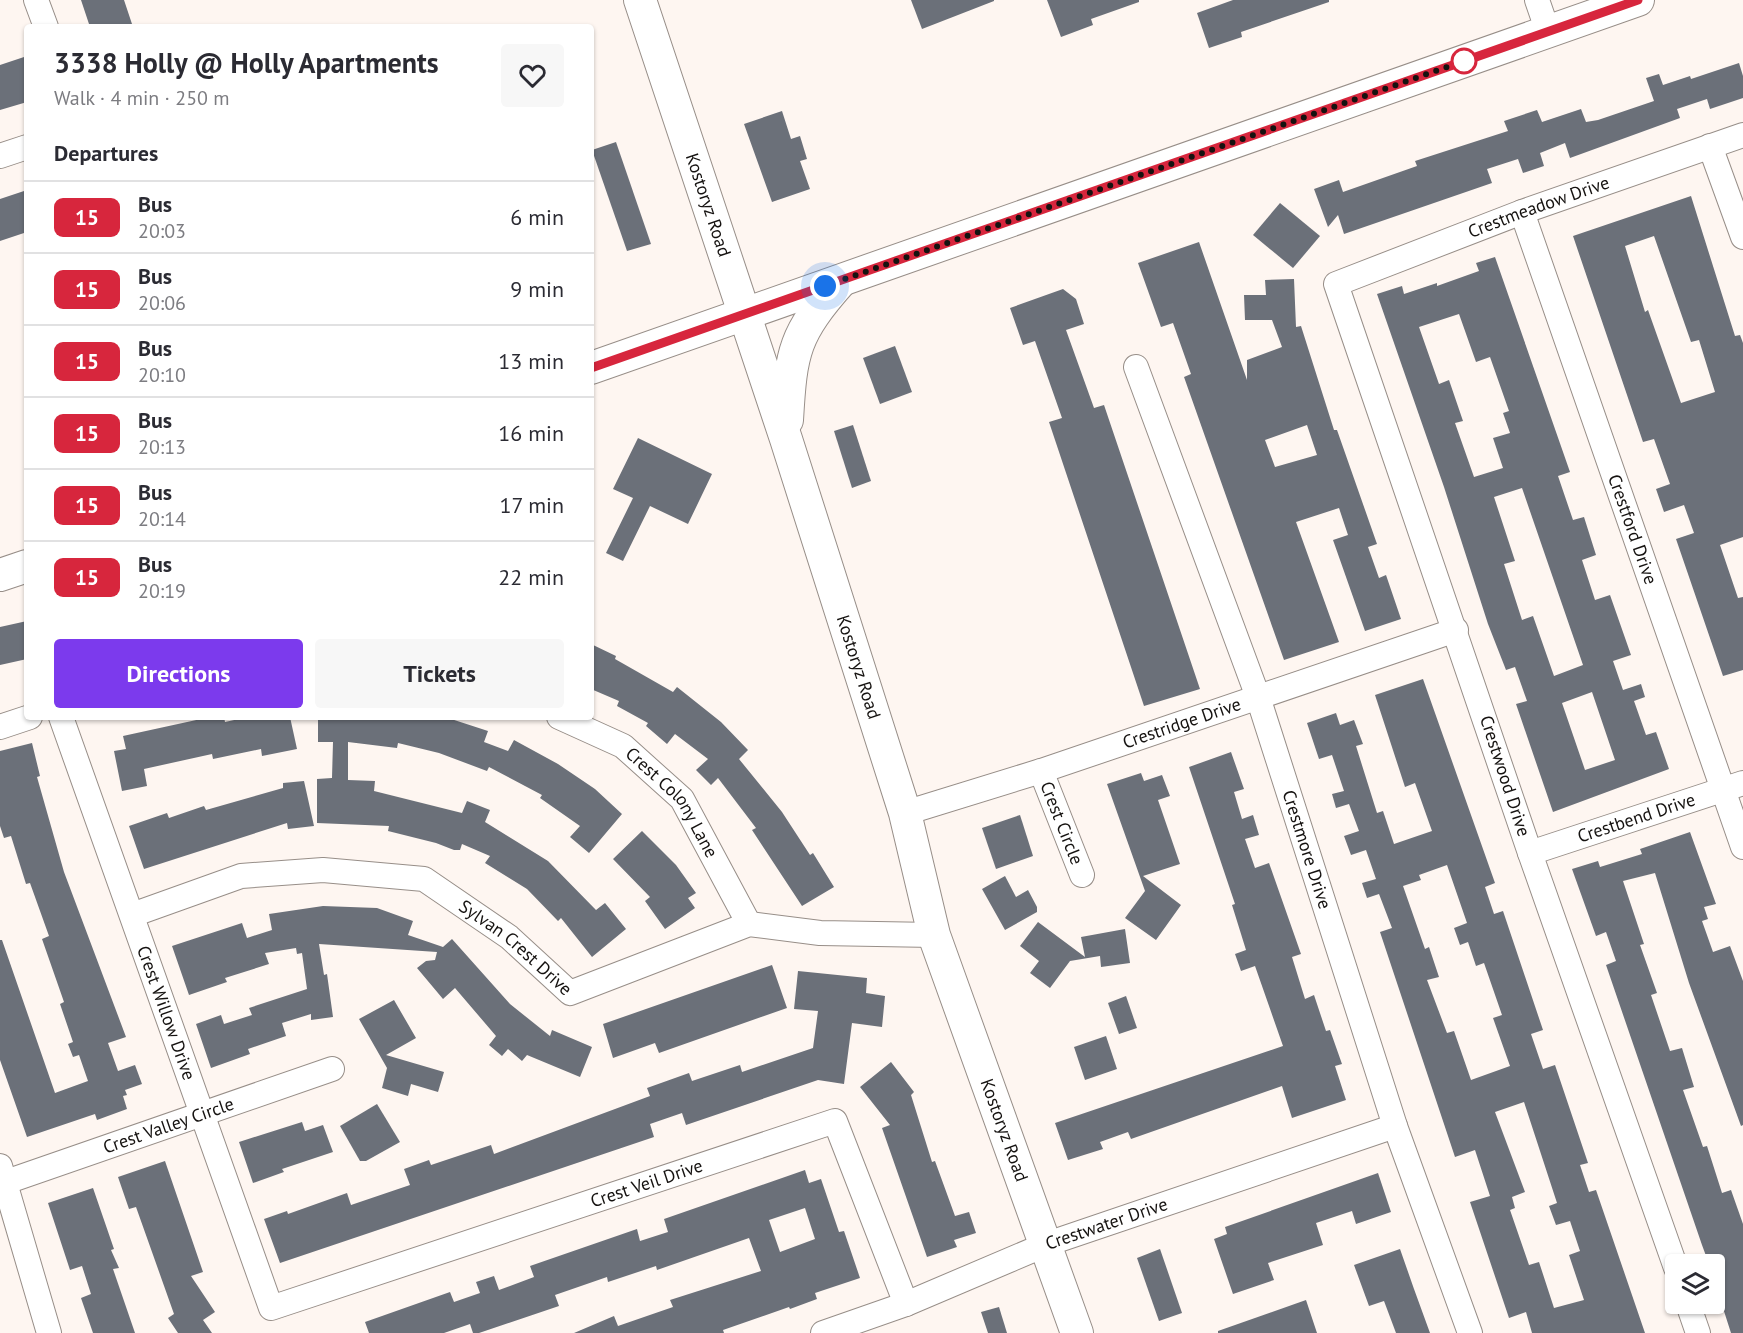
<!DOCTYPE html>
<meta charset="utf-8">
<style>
body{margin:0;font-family:"PT Sans",sans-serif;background:#f7f7f7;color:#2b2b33;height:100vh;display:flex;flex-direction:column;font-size:22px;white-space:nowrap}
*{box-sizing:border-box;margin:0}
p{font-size:20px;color:#7c7c81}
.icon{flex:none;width:33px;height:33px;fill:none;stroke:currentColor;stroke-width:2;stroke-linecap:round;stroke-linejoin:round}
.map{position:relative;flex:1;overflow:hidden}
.drawer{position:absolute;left:24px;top:24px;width:570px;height:696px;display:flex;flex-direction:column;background:#fff;border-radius:6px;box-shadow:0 2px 4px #0004}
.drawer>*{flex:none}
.badge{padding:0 12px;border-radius:9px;font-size:21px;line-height:39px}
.buttons{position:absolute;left:1665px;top:1254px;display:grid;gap:12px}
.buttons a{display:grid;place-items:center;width:60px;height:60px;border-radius:6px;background:#fff;box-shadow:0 2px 4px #0004;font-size:30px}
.you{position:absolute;width:30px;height:30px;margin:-15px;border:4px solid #fff;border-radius:50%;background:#1a73e8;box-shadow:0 0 0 9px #1a73e833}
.map>.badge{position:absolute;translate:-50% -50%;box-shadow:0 0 0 3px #fff}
h2{padding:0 30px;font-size:22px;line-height:54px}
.round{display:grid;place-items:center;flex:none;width:63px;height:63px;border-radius:6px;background:#f7f7f7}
.summary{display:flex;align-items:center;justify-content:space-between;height:102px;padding:0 30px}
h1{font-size:28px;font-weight:700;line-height:45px}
.action{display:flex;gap:12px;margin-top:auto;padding:12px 30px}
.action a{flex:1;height:69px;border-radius:6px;background:#7c3aed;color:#fff;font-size:24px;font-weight:700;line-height:69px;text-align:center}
.action a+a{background:#f7f7f7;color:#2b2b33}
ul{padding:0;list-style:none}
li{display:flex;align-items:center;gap:18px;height:72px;padding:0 30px;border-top:2px solid #e1e1e2}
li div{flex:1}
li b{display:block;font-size:22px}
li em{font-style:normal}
li .badge{min-width:66px;font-weight:700;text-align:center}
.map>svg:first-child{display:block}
.building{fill:#6b7079;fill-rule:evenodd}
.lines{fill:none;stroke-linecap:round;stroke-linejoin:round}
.minor-casing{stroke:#978e88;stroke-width:26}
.major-casing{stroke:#978e88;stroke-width:34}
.minor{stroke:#fff;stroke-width:24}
.major{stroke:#fff;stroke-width:32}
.line-casing{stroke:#fff;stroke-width:14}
.line{stroke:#d7263d;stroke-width:9}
.walk{stroke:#151210;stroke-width:6;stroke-dasharray:0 10.8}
.stop-dot{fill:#fff;stroke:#d7263d;stroke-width:3}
.labels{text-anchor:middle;stroke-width:5;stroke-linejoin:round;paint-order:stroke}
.street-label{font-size:18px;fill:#151210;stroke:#fff}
</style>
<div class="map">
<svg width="1743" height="1333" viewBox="0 0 1743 1333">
<rect width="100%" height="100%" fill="#fef6f1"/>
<g class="building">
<path d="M81 0H124L133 27H90Z"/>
<path d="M911 0H994V1L922 29Z"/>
<path d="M1047 0H1139V2L1091 19 1093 25 1061 37Z"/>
<path d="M1233 0H1329V2L1241 32 1242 37 1209 48 1197 13Z"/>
<path d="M27 56V102L0 110V65Z"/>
<path d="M1739 63 1743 76V98L1710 109 1707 99 1677 109 1680 118 1570 158 1565 143 1540 153 1544 166 1523 173 1518 159 1487 169 1492 183 1344 234 1338 215 1328 227 1314 189 1339 180 1343 192 1417 166 1415 161 1508 131 1504 121 1537 110 1542 122 1581 109 1586 122 1598 120 1654 101 1646 78 1659 74 1663 85 1690 76 1691 79Z"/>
<path d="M782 111 791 139 800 136 807 159 800 161 810 189 772 202 744 124Z"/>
<path d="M616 142 651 244 627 251 592 150Z"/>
<path d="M27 190V232L0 241V199Z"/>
<path d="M1691 196 1735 336 1740 335 1743 343V537L1720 545 1738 598 1743 597V670L1723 676 1676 539 1694 533 1684 505 1664 512 1656 489 1670 484 1654 439 1643 442 1573 236ZM1654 236 1691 342 1699 340 1715 392 1681 403 1648 310 1645 312 1625 246Z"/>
<path d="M1280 203 1320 236 1293 268 1253 235Z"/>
<path d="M1199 242 1247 380V360L1282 347 1272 320H1245L1244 295H1266L1265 280 1294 279 1296 327 1301 326 1334 430H1337L1377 544 1368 547 1379 578 1386 575 1401 619 1365 631 1333 540 1348 535 1339 508 1296 522 1339 642 1284 660 1184 377 1191 374 1173 323 1161 327 1138 263ZM1307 425 1317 455 1275 467 1265 440Z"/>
<path d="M1495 257 1570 472 1558 476 1573 520 1584 517 1596 555 1582 560 1595 600 1610 595 1631 655 1613 661 1623 690 1641 684 1645 697 1634 701 1646 735 1656 732 1669 769 1553 812 1516 704 1527 701 1515 667 1506 670 1488 624 1444 487 1377 294 1402 286 1404 294 1437 283V286L1479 271 1476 263ZM1459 314 1476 362 1490 357 1509 411 1503 413 1510 433 1493 438 1503 468 1474 477 1455 423 1463 421 1449 380 1439 384 1419 327ZM1522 488 1583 665 1554 676 1533 616 1522 620 1504 564 1515 561 1494 497ZM1592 692 1615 760 1585 770 1562 703Z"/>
<path d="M1063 289 1076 299 1084 324 1066 330 1094 408 1104 405 1200 689 1144 706 1049 422 1062 418 1035 341 1023 345 1010 308Z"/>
<path d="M895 346 912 392 880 404 863 358Z"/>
<path d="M853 425 871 481 852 488 834 431Z"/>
<path d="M638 438 712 474 688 524 650 506 623 561 606 553 633 498 613 489Z"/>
<path d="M27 621V659L0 665V627Z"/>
<path d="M591 644 616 656 615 659 673 692 677 687 721 722 748 750 739 759 782 812 810 855 813 853 834 887 802 906 752 830 756 828 718 778 711 785 696 770 708 759 675 734 667 744 646 726 648 723 617 706 619 701 591 689Z"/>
<path d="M1423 679 1495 883 1485 887 1494 914 1503 911 1543 1030 1531 1034 1543 1069 1555 1065 1588 1163 1580 1165 1589 1192 1596 1190 1645 1333H1532L1526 1312 1509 1318 1470 1202 1490 1196 1475 1150 1455 1157 1380 932 1392 928 1379 894 1367 898 1362 883 1376 879 1366 850 1351 855 1344 836 1359 831 1349 804 1336 808 1332 794 1344 791 1332 755 1319 759 1307 723 1336 713 1340 725 1354 720 1363 744 1356 746 1377 813 1383 811 1394 844 1432 831 1415 783 1405 787 1375 695ZM1447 865 1467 923 1454 928 1460 945 1468 942 1476 966 1484 963 1502 1015 1493 1018 1510 1066 1471 1080 1454 1031 1447 1033 1427 980 1439 977 1429 947 1425 949 1403 886 1421 880 1419 875ZM1524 1102 1557 1203 1549 1206 1556 1225 1570 1221 1580 1251 1569 1255 1584 1300 1554 1308 1539 1262 1529 1265 1510 1210 1515 1208 1512 1197 1525 1192 1495 1112Z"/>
<path d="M210 717H224L225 722 248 717H290L297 749 262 756 261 749 213 759 212 754 144 769 147 786 122 791 114 751 126 749 123 736Z"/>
<path d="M318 717H445L488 731 484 742 508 751 514 740 558 764 595 789 622 814 589 853 570 837 580 826 540 798 542 795 489 767 487 771 439 753 398 743 397 748 348 742V780L375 781 374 791 462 813 467 801 490 810 485 822 548 861 596 910 605 903 626 929 592 957 561 918 558 921 527 889 485 863 490 856 462 844 460 850H454L436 843 388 831 389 826 317 823V779L332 778 333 742H318Z"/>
<path d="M32 743 40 776 37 777 64 872 126 1037 108 1043 118 1071 135 1065 142 1084 125 1090 127 1095 123 1096 127 1109 97 1120 95 1114 27 1137 0 1060V940H2L55 1093 88 1081 79 1055 73 1057 68 1044 73 1042 60 1004 64 1002 42 939 49 936 30 883 26 884 11 836 4 838 0 826V751Z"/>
<path d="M1231 752 1244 789 1234 792 1242 819 1253 815 1259 835 1245 839 1255 868 1269 863 1301 954 1292 957 1305 999 1314 995 1326 1031 1330 1030 1342 1064 1335 1066 1346 1100 1292 1118 1282 1086 1131 1139 1128 1132 1100 1142 1103 1149 1068 1160 1055 1123 1283 1046 1255 966 1241 971 1235 954 1246 950 1232 905 1235 904 1189 767Z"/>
<path d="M1141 773 1144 781 1162 775 1170 796 1158 800 1180 864 1143 876 1181 905 1156 940 1125 918 1145 891 1107 784Z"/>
<path d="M304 781 314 826 288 829 287 823 144 869 129 826 167 813 169 818 204 806 206 810 283 788V783Z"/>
<path d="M1020 815 1033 856 996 869 982 828Z"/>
<path d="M642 831 676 865 696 893 688 898 695 908 665 929 645 901 650 897 613 859Z"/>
<path d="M1690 832 1716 904 1704 907 1708 919 1702 921 1713 952 1730 946 1743 981V1125L1741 1126 1689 983 1655 873 1623 881 1644 944 1640 945 1657 993 1651 995 1670 1051 1682 1048 1694 1087 1683 1090 1703 1147 1707 1146 1722 1193 1731 1190 1743 1224V1333H1731L1714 1280V1264H1709L1702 1245 1606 965 1616 961 1606 932 1596 936 1572 869 1598 861 1600 867 1642 854 1640 849Z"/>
<path d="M1005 876 1016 897 1028 890 1037 907V912L1005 930 982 889Z"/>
<path d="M323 906 377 908 413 921 408 935 443 947 452 939 510 1004 550 1036 552 1030 592 1047 580 1077 527 1055 522 1061 508 1049 502 1056 489 1045 496 1036 455 988 443 999 417 968 426 961 435 960 437 952 319 944 324 975 327 974 333 1017 311 1020V1014L282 1023 286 1036 248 1049 250 1054 211 1068 196 1024 221 1015 224 1024 252 1015 249 1008 307 989 302 953 297 954 296 948 265 953 269 964 225 978 227 982 189 995 172 946 242 923 247 938 272 930 269 914Z"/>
<path d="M1038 922 1085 957 1081 937 1125 929 1130 963 1101 967 1100 956 1070 961 1050 988 1030 973 1039 961 1020 946Z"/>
<path d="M772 965 787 1008 659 1053 655 1043 613 1058 603 1024Z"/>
<path d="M798 971 867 978 866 993 885 996 882 1027 852 1023 844 1084 818 1080 686 1125 682 1113 650 1124 654 1137 280 1263 264 1219 287 1211 288 1214 347 1193 351 1205 410 1185 404 1169 429 1160 431 1165 491 1145 494 1154 650 1096 647 1088 689 1073 692 1081 740 1065 742 1072 813 1048 818 1011 794 1009Z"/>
<path d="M1126 996 1137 1028 1119 1034 1108 1003Z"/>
<path d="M394 1000 416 1038 386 1055 444 1072 438 1092 411 1084 408 1096 382 1088 387 1068 359 1019Z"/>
<path d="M1106 1036 1117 1069 1085 1080 1074 1047Z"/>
<path d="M891 1062 914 1092 911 1095 932 1162 935 1161 955 1216 969 1212 976 1233 954 1240 957 1247 927 1257 882 1128 890 1125 860 1087Z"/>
<path d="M377 1104 400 1142 366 1161H360L340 1126Z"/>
<path d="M302 1122 305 1131 323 1125 333 1152 282 1169 284 1172 253 1183 239 1142Z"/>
<path d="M165 1161 203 1272 191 1276 215 1312 203 1320 212 1333H178L168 1318 174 1314 152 1252 136 1207 129 1209 118 1177Z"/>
<path d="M805 1170 809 1183 821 1179 839 1232 844 1231 860 1278 815 1293 817 1299 790 1309 789 1307 723 1330 724 1333H574L614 1316 618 1326 673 1307 670 1300 761 1271 749 1238 657 1270 656 1266 608 1282 607 1277 555 1295 559 1306 479 1333H473L470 1324 444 1333H369L365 1322 450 1292 454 1302 480 1293 476 1282 494 1276 499 1290 534 1277 530 1266 637 1229 640 1241 668 1232 664 1219ZM805 1208 815 1239 780 1252 769 1220Z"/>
<path d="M1378 1173 1391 1212 1356 1224 1352 1211 1316 1223 1323 1245 1268 1263 1274 1280 1233 1294 1214 1239 1227 1234 1225 1227Z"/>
<path d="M93 1188 114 1249 111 1250 119 1268 113 1269 135 1333H93L81 1298 91 1294 82 1266 70 1270 48 1203Z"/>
<path d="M1160 1249 1182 1313 1159 1321 1137 1258Z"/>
<path d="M1400 1249 1414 1289 1430 1333H1396L1384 1301 1369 1306 1354 1265Z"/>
<path d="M1306 1300 1317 1333H1218V1331Z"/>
<path d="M999 1307 1007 1333H988L981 1312Z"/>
</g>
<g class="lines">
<defs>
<g id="minor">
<path d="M36 0 46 27"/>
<path d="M1537 0 1548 32"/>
<path d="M1710 146 1743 237"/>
<path d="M0 156 27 147"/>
<path id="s1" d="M1522 212 1743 847"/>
<path id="s2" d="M1136 367 1258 697 1395 1126 1470 1333"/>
<path id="s3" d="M61 717 271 1308 835 1121 906 1304"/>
<path id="s4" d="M559 717 623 746 682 799 749 924"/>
<path d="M0 727 30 717"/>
<path id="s5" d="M1041 771 1082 875"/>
<path id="s6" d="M905 813 1041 771 1456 630"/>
<path id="s7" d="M1530 853 1743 783"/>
<path id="s8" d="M132 915 241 876 323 870 424 879 509 937 570 993 749 924 820 933 934 935"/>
<path d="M0 1166 49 1333"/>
<path id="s9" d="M6 1182 332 1069"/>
<path id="s10" d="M1676 1268 1530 853 1336 284 1522 212 1743 135"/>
<path d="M1688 1304 1698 1333"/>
<path id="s11" d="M823 1333 906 1304 1047 1244 1395 1126"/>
</g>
<g id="major">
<path id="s12" d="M640 0 786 439 905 813 934 935 1077 1333"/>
<path d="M591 368 1638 0"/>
<path d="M787 420C791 351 794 334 841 281"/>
<path d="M0 575 27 566"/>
</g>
</defs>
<use href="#minor" class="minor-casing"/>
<use href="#major" class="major-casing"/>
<use href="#minor" class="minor"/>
<use href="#major" class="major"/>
</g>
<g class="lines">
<defs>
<path id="line" d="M591 368 1638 0"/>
</defs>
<use href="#line" class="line-casing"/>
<use href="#line" class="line"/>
<path class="walk" d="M825 286 1464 61"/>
</g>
<circle class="stop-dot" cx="1464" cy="61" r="12"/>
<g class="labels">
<g class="street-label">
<text dy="6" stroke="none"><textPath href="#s12" startOffset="216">Kostoryz Road</textPath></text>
<text dy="6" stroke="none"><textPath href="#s10" startOffset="1258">Crestmeadow Drive</textPath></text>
<text dy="6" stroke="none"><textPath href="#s1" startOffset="336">Crestford Drive</textPath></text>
<text dy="6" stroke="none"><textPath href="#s12" startOffset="702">Kostoryz Road</textPath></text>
<text dy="6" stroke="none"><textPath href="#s6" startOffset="291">Crestridge Drive</textPath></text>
<text transform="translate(1505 776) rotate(72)" y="6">Crestwood Drive</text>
<text dy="6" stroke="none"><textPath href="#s4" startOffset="146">Crest Colony Lane</textPath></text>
<text dy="6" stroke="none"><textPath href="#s7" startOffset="112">Crestbend Drive</textPath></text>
<text dy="6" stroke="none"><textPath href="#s5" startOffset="56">Crest Circle</textPath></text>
<text dy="6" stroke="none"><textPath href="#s2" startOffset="512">Crestmore Drive</textPath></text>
<text dy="6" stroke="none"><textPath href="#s8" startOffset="414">Sylvan Crest Drive</textPath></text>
<text dy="6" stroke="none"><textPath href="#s3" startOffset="314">Crest Willow Drive</textPath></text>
<text dy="6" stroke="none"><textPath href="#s9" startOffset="172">Crest Valley Circle</textPath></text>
<text dy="6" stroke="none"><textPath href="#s12" startOffset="1188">Kostoryz Road</textPath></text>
<text dy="6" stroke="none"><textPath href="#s3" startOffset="1023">Crest Veil Drive</textPath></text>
<text dy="6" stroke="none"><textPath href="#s11" startOffset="304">Crestwater Drive</textPath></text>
</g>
</g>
</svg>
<div class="buttons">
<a><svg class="icon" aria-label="layers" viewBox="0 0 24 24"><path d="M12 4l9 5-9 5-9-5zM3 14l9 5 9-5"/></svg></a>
</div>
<div class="you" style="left:825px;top:286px"></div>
<section class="drawer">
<div class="summary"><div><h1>3338 Holly @ Holly Apartments</h1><p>Walk · 4 min · 250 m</p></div><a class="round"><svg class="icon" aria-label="heart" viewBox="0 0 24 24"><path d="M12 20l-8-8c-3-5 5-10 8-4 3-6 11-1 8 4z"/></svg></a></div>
<h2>Departures</h2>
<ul>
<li><span class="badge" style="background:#d7263d;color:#fff">15</span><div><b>Bus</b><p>20:03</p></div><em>6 min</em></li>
<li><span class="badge" style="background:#d7263d;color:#fff">15</span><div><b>Bus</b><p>20:06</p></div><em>9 min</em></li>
<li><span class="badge" style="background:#d7263d;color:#fff">15</span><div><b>Bus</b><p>20:10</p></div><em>13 min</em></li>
<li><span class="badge" style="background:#d7263d;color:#fff">15</span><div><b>Bus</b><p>20:13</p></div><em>16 min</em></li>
<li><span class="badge" style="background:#d7263d;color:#fff">15</span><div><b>Bus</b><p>20:14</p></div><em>17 min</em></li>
<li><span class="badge" style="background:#d7263d;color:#fff">15</span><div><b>Bus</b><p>20:19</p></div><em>22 min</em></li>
</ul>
<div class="action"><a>Directions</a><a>Tickets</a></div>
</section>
</div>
